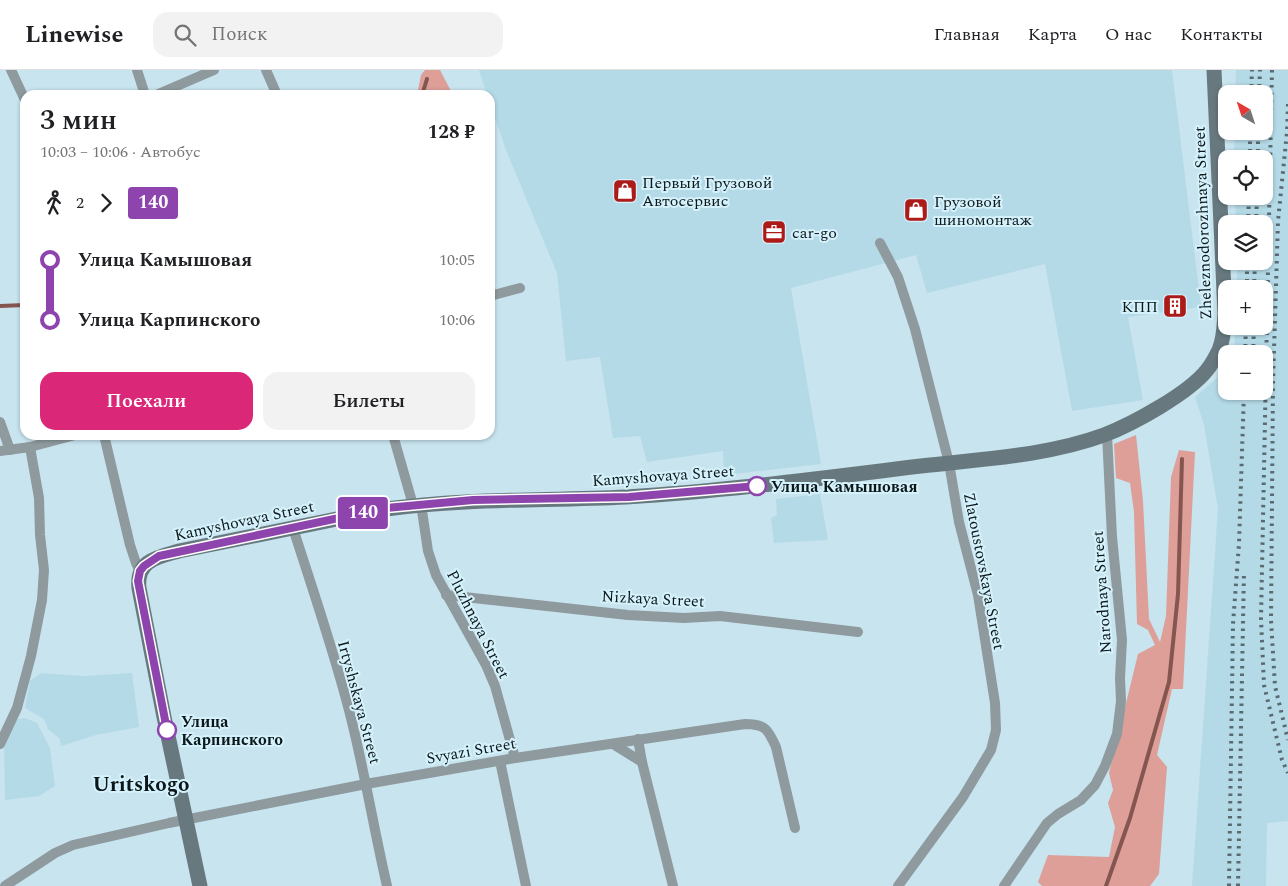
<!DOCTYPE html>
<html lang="ru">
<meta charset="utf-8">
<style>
body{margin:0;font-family:Spectral,serif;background:#f2f2f2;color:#202124;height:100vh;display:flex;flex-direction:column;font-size:19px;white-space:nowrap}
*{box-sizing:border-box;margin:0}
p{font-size:16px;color:#757577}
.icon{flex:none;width:28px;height:28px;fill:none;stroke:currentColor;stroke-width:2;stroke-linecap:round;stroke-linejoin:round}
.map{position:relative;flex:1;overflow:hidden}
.drawer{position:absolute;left:20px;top:20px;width:475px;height:350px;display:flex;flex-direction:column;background:#fff;border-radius:15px;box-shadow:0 1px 4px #0004}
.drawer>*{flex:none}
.badge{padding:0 10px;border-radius:4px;font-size:18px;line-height:32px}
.needle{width:32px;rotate:321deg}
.controls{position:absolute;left:1218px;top:15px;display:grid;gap:10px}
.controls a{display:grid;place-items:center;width:55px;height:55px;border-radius:10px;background:#fff;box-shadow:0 1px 4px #0004;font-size:25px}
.map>.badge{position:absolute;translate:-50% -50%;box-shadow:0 0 0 2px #fff}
.legs{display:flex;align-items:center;gap:8px;height:55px;padding:0 20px;font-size:16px}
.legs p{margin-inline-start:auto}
.headline{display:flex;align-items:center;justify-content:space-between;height:85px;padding:0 20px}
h1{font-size:28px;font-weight:600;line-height:38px}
.action{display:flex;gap:10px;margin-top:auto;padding:10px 20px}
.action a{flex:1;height:58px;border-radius:15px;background:#db2777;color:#fff;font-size:20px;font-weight:600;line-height:58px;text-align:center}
.action a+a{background:#f2f2f2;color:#202124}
ul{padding:0 20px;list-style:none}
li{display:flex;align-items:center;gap:18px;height:60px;font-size:19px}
li i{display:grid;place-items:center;width:8px;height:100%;margin:0 6px;background:currentColor}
li i::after{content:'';width:12px;height:12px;margin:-6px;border:4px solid;border-radius:50%;background:#fff}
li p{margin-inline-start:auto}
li:first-child i{background:linear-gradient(#0000 50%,currentColor 0)}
li:last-child i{background:linear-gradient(currentColor 50%,#0000 0)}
header{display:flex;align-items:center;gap:30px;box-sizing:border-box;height:70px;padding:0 25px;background:#fff;border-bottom:1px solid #e0e0e0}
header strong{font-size:24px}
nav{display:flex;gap:28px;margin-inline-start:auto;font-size:18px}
.search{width:350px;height:45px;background:#f2f2f2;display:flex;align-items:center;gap:12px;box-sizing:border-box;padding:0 18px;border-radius:15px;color:#757577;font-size:19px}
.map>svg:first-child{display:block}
.built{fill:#b4dae7}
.green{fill:#dd9f97}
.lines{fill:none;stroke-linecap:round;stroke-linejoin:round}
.stream{stroke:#855650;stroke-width:4}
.street{stroke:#8e9a9e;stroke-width:10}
.secondary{stroke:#67797f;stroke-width:15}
.rail{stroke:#596b71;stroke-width:4;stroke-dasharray:2.5 5;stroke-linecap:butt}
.line-1-casing{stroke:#fff;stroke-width:11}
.line-1{stroke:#8e44ad;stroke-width:8}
.stop-1-dot{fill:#fff;stroke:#8e44ad;stroke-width:2.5}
.labels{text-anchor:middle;stroke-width:4;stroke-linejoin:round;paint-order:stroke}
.poi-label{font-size:16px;fill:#0c171a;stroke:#d5f2fc;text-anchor:start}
.street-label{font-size:16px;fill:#0c171a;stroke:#d5f2fc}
.stop-label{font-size:16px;font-weight:bold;fill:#0c171a;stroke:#d5f2fc;text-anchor:start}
.district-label{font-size:21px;font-weight:bold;fill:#0c171a;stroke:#d5f2fc}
</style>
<header>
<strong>Linewise</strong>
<div class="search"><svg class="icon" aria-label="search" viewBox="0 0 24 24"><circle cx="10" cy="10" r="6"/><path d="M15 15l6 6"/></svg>Поиск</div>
<nav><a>Главная</a><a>Карта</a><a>О нас</a><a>Контакты</a></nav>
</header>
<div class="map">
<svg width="1288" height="816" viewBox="0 0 1288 816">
<rect width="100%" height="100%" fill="#c8e4ef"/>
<g class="built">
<path d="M479 0H1172L1201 237 1128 247 1143 330 1072 341 1045 194 927 223 916 185 791 218 821 394 724 405 723 381 647 392 640 366 613 368 600 287 566 291 557 203 506 80 490 33V25H487Z"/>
<path d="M1236 0H1288V751L1267 753 1266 816H1192L1218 439 1204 355 1195 327 1218 307 1226 292V321H1264V284H1231L1234 278 1236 256H1264V219H1237V191H1264V154H1236L1235 126H1264V89H1235L1234 82 1235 61H1264V24H1235Z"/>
<path d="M820 424 828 470 774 473 771 448 777 445 776 429Z"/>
<path d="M41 603 84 606 132 603 139 657 96 665 61 676 60 669 48 659 44 649 25 638 30 611Z"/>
<path d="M25 648 37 653 50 678 55 716 39 726 5 730 4 676 14 650Z"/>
</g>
<g class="green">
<path d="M425 0H440L453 25H417L421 5Z"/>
<path d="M1136 365 1143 431 1149 549 1160 572 1166 546 1171 407 1179 380 1195 382 1183 619H1172L1157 685 1167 697 1159 804 1150 816H1042L1038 812 1048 785 1109 787 1115 757 1108 733 1113 720 1109 703 1138 584 1155 575 1148 560 1137 554 1134 442 1130 413 1116 408 1114 374Z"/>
</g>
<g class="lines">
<g class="stream">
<path d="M422 25 427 9"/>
<path d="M0 236 25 235"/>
<path d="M1106 816 1130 748 1169 612 1178 524 1182 389"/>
</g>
<g class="street">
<path d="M11 0 25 30"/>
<path d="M137 0 145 25"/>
<path d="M266 0 277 25"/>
<path d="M156 25 214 0"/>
<path d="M880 173 898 207 915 259 949 393 959 452 978 525 995 633 996 660 991 680 963 727 898 816"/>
<path d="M490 226 520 218"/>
<path d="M0 352 10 380"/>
<path d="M104 365 130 475 136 493 140 501"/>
<path d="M393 365 413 435"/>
<path d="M0 381 30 377 75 365"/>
<path d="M421 434 428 481 436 505 486 595 495 616 515 688"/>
<path d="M293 458C313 521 335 584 351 648 365 704 374 760 387 816"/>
<path d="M446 525 628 545 684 548 720 546 858 562"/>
<path d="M638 669 642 692 673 816"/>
<path d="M0 674 17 638 31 586 42 530 44 500 40 465 39 428 30 377"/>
<path d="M613 674 642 692"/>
<path d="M500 691 526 816"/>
<path d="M5 816 55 783 73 775 169 753 366 714 515 688 745 654C765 654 768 659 776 677L795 758"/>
<path d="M1004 816 1047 753 1058 744 1081 730 1095 715 1105 696 1117 664 1121 631 1120 608 1122 570 1112 467 1107 364"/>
</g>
<path class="secondary" d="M200 816 164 647 139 518C136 490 158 487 179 481L386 439C466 428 546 431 626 427 725 421 823 408 921 396 981 389 1047 386 1104 365 1133 354 1189 323 1207 300 1212 294 1216 286 1219 280 1224 269 1224 256 1225 244L1214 0"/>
<g class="rail">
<path d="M1272 0 1261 549 1264 615 1282 690 1288 703"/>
<path d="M1251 24 1252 0"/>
<path d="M1259 24 1260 0"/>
<path d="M1288 34 1287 62 1278 151 1273 312 1271 550 1275 616 1288 670"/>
<path d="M1250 89V61"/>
<path d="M1258 89V61"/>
<path d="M1248 154 1249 126"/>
<path d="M1256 154 1257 126"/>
<path d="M1247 219V191"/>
<path d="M1254 219 1255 191"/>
<path d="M1245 284 1246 256"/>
<path d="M1253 284 1254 256"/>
<path d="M1229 816 1233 554 1239 474 1244 321"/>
<path d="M1238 816 1244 501"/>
</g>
</g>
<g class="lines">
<defs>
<path id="line-1" d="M167 660 138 511 140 501 144 496 159 486 386 438 473 430 629 427 757 416"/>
</defs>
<use href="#line-1" class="line-1-casing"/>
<use href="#line-1" class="line-1"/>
</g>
<defs>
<symbol id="shop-square" viewBox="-11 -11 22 22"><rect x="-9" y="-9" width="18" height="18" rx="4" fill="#ad1b19" stroke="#d5f2fc"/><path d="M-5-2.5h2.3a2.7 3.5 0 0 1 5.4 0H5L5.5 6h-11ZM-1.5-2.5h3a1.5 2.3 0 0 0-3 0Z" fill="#fff"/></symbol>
<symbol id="office-square" viewBox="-11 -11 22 22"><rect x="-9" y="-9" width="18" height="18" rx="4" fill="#ad1b19" stroke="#d5f2fc"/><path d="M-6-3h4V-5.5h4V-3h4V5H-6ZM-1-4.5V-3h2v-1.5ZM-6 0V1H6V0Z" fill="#fff"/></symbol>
<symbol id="building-square" viewBox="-11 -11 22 22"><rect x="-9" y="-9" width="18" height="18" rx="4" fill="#ad1b19" stroke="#d5f2fc"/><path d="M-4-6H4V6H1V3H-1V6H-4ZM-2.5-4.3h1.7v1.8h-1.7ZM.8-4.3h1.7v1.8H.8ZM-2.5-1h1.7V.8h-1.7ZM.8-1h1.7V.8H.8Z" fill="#fff"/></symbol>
</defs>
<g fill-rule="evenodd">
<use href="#shop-square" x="611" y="107" width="28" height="28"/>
<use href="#shop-square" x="902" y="126" width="28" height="28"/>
<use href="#office-square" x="760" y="148" width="28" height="28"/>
<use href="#building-square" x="1161" y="222" width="28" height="28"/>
</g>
<g class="stop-1-dot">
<circle cx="757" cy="416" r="9"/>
<circle cx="167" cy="660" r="9"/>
</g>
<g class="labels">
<g class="poi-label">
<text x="642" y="118">Первый Грузовой<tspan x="642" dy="18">Автосервис</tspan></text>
<text x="934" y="137">Грузовой<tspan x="934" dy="18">шиномонтаж</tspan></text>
<text x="792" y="168">car-go</text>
<text x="1158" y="242" text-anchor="end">КПП</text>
</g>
<g class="street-label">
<text transform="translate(1202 153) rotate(-92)" y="6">Zheleznodorozhnaya Street</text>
<text transform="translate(663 405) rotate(-4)" y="6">Kamyshovaya Street</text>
<text transform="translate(244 450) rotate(-12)" y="6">Kamyshovaya Street</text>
<text transform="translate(985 501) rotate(79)" y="6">Zlatoustovskaya Street</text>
<text transform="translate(1101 522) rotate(-94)" y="6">Narodnaya Street</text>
<text transform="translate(653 528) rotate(3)" y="6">Nizkaya Street</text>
<text transform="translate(479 554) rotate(63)" y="6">Pluzhnaya Street</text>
<text transform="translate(360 632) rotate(75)" y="6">Irtyshskaya Street</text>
<text transform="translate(471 680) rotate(-10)" y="6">Svyazi Street</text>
</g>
<g class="stop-label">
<text x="771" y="422">Улица Камышовая</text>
<text x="181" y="657">Улица<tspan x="181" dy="18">Карпинского</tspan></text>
</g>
<g class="district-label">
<text x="141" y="721">Uritskogo</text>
</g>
</g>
</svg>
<div class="controls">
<a><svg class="needle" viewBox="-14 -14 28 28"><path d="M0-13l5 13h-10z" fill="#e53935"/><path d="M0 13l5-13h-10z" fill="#757577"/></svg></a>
<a><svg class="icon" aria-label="locate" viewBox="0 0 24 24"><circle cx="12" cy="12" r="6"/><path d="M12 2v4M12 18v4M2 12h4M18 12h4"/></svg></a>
<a><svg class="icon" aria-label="layers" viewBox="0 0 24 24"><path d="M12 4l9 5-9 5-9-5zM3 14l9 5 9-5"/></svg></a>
<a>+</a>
<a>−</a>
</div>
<b class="badge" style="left:363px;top:443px;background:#8e44ad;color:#fff">140</b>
<section class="drawer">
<div class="headline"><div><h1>3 мин</h1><p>10:03 – 10:06 · Автобус</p></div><b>128 ₽</b></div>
<div class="legs"><svg class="icon" aria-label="walk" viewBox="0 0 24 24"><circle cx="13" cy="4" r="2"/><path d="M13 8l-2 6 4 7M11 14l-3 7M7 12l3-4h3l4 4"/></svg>2<svg class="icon" aria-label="forward" viewBox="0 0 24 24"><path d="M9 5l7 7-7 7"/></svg><b class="badge" style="background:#8e44ad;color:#fff">140</b></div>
<ul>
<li><i style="color:#8e44ad"></i><b>Улица Камышовая</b><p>10:05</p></li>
<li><i style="color:#8e44ad"></i><b>Улица Карпинского</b><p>10:06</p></li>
</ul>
<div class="action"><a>Поехали</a><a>Билеты</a></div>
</section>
</div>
